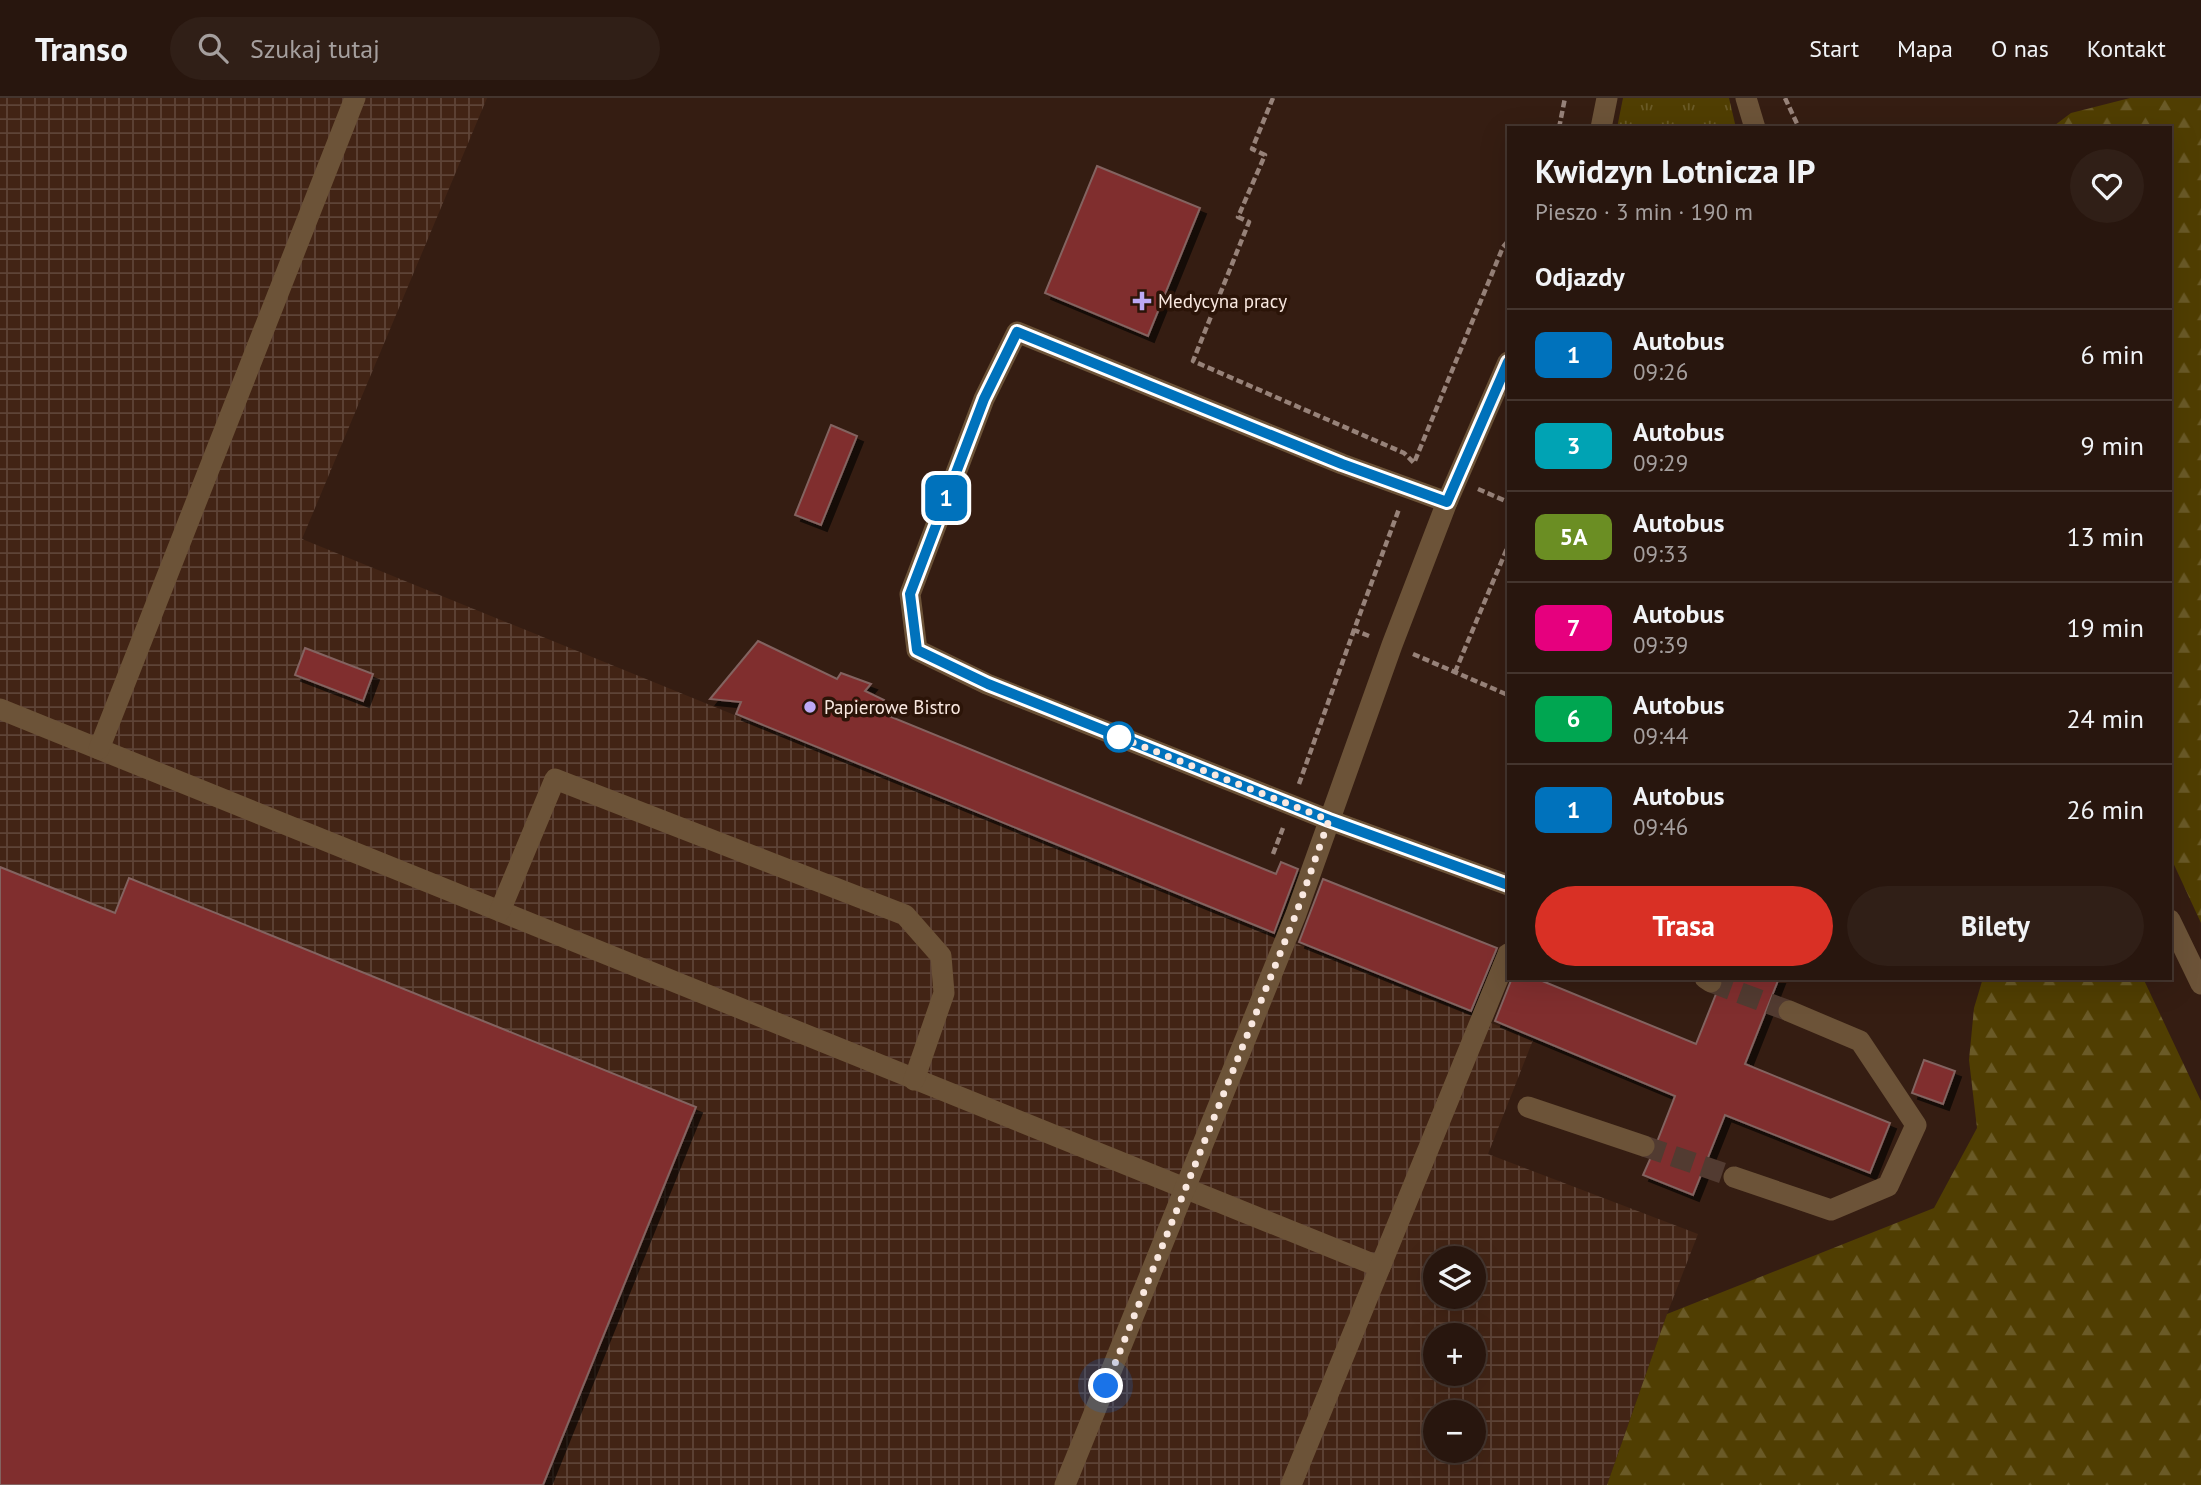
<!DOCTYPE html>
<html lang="pl">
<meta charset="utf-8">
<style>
body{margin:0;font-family:"PT Sans",sans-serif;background:#301f17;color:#f1f3f6;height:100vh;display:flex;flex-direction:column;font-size:26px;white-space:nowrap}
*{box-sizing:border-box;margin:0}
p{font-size:23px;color:#a59f9e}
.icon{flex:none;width:38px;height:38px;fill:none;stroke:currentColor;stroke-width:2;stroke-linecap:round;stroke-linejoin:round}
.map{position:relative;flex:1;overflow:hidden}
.panel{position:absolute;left:1507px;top:28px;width:665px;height:854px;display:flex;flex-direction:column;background:#28160e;border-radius:0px;box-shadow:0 7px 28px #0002,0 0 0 2px #44352e}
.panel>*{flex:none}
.badge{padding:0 14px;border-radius:10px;font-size:24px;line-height:46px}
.fabs{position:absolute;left:1423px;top:1148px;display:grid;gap:14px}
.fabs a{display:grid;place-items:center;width:63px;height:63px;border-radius:50%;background:#28160e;box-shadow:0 7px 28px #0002,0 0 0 2px #44352e;font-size:35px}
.you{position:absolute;width:35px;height:35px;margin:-18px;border:5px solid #fff;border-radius:50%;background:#1a73e8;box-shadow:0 0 0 10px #1a73e833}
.map>.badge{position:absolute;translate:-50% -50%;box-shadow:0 0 0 4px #fff}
h2{padding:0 28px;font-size:26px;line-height:63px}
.round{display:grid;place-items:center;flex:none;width:74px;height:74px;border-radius:37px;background:#301f17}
.headline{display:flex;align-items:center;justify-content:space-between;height:119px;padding:0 28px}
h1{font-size:33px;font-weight:600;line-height:52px}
.button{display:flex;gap:14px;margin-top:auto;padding:14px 28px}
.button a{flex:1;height:80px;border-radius:42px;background:#d93025;color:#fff;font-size:28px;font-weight:600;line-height:80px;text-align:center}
.button a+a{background:#301f17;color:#f1f3f6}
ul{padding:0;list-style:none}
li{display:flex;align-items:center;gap:21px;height:91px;padding:0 28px;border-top:2px solid #44352e}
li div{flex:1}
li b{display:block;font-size:26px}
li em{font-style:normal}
li .badge{min-width:77px;font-weight:700;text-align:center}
header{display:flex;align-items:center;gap:42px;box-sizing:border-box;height:98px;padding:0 35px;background:#28160e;border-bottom:2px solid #44352e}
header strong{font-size:33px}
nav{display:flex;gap:38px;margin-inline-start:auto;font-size:24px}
.search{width:490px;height:63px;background:#301f17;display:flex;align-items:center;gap:18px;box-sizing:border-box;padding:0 24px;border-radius:38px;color:#a59f9e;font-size:26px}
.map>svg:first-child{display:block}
.industrial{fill:url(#industrial-grid);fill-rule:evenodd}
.grass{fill:url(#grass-tufts)}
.forest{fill:url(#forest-firs)}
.building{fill:#802e2d;stroke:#836360;stroke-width:2;filter:url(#shadow)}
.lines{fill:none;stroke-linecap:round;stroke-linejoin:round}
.minor-tunnel{stroke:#523b31;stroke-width:21;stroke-dasharray:21 10;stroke-linecap:butt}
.path{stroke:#978279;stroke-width:4.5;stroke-dasharray:7 3.5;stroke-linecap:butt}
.minor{stroke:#6c5338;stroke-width:21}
.line-casing{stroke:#fff;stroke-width:16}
.line{stroke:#0072bc;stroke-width:10}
.walk{stroke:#f9e8e0;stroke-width:7;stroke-dasharray:0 12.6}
.poi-dot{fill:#bda9f5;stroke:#2b1408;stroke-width:2.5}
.stop-dot{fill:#fff;stroke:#0072bc;stroke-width:3.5}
.labels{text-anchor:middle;stroke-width:7;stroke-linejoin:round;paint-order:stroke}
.poi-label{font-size:19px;fill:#f9e8e0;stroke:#2b1408;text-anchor:start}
</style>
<header>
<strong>Transo</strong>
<div class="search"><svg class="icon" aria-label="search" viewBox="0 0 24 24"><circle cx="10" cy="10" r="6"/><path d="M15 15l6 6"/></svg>Szukaj tutaj</div>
<nav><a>Start</a><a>Mapa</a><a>O nas</a><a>Kontakt</a></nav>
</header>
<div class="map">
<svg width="2201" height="1387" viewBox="0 0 2201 1387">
<defs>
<pattern id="industrial-grid" width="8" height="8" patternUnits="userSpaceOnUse" patternTransform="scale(1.75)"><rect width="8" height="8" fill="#422415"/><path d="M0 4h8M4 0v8" fill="none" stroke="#5e4437"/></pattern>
<pattern id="grass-tufts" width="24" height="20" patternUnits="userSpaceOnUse" patternTransform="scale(1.75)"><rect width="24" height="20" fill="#503e02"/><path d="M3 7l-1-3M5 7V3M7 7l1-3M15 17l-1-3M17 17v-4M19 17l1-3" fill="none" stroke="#6a5a27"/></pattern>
<pattern id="forest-firs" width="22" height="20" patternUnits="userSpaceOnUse" patternTransform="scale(1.75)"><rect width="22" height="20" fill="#503e02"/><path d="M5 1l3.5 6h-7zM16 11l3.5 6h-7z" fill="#6a5a27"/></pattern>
<filter id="shadow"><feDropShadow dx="6" dy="6" stdDeviation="0" flood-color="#0009"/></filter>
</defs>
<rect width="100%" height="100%" fill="#351d12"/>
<path class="industrial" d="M0 0H487L302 441 1533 942 1488 1056 1698 1136 1667 1216 1607 1387H0ZM1435 1160H1474V1199H1435ZM1435 1237H1474V1276H1435ZM1435 1314H1474V1353H1435Z"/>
<path class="grass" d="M1623 0H1729L1736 30H1617Z"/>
<g class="forest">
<path d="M2130 0H2201V825L2170 758V30H2051L2071 15Z"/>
<path d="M1983 880H2143L2201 1003V1387H1607L1667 1216 1934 1110 1977 1030 1969 962 1974 910Z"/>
</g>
<g class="building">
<path d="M1097 68 1200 110 1148 238 1045 195Z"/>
<path d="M831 327 857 338 821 427 795 417Z"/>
<path d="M758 543 837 581 841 575 871 586 865 593 884 602 879 614 1276 776 1281 764 1298 771 1274 835 736 616 741 604 710 601Z"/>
<path d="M305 550 373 576 363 603 295 577Z"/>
<path d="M0 769 115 815 129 780 696 1009 543 1387H0Z"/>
<path d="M1323 781 1497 850 1471 913 1299 844Z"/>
<path d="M1512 880H1535L1696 946 1716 896 1722 891 1723 880H1779L1745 966 1890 1025 1870 1075 1725 1017 1693 1097 1643 1077 1651 1059 1656 1053 1657 1044 1675 998 1495 923Z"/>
<path d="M1924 962 1955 973 1943 1006 1912 995Z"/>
</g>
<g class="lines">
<g class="minor-tunnel">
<path d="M1711 884 1789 913"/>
<path d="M1644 1048 1734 1079"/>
</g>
<g class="path">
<path d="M1273 0 1252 51 1265 57 1238 119 1249 124 1193 263 1404 355 1414 365 1503 149 1508 143"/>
<path d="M1785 0 1799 30"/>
<path d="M1559 30 1565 0"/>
<path d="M1478 391 1508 404"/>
<path d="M1369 538 1354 532 1399 411"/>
<path d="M1413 556 1508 597"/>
<path d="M1455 574 1508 448"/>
<path d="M1299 686 1354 532"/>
<path d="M1273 756 1283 730"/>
</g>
<g class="minor">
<path d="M1746 0 1755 30"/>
<path d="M1601 30 1607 0"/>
<path d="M1447 404 1342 366 1017 234 984 301 910 496 917 552 987 586 1329 722 1508 787"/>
<path d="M0 611 1380 1169"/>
<path d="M99 651 355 0"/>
<path d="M500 813 555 681 905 817 941 858 944 895 914 982"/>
<path d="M2170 822 2201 886"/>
<path d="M1705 880 1711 884"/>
<path d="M1528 1009 1644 1048"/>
<path d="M1734 1079 1831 1112 1888 1088 1916 1027 1860 943 1789 913"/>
<path d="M1065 1387 1296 816 1392 547 1447 404 1508 264"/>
<path d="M1291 1387 1508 856"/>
</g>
</g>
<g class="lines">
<defs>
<path id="line" d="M1508 264 1447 404 1342 366 1017 234 984 301 910 496 917 552 988 586 1329 722 1508 787"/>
</defs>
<use href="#line" class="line-casing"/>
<use href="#line" class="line"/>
<path class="walk" d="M1106 1288 1296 816 1329 722 1114 637 1119 639"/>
</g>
<g class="poi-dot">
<path d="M1138.5 192.5h7v7h7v7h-7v7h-7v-7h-7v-7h7z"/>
<circle cx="810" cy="609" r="7"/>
</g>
<circle class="stop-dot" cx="1119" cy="639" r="14"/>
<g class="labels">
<g class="poi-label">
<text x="1158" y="210">Medycyna pracy</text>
<text x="824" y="616">Papierowe Bistro</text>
</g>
</g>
</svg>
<div class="fabs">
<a><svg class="icon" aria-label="layers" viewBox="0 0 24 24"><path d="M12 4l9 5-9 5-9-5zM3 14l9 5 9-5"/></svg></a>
<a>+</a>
<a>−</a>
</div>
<div class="you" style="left:1106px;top:1288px"></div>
<b class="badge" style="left:946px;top:400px;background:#0072bc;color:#fff">1</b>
<section class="panel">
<div class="headline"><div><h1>Kwidzyn Lotnicza IP</h1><p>Pieszo · 3 min · 190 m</p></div><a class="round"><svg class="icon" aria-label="heart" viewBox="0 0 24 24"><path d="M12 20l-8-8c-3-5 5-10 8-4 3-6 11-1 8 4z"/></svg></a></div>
<h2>Odjazdy</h2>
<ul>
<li><span class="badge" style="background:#0072bc;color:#fff">1</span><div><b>Autobus</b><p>09:26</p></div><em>6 min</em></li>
<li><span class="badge" style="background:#00a3b4;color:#fff">3</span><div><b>Autobus</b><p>09:29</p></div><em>9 min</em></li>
<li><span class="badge" style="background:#6b8e23;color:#fff">5A</span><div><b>Autobus</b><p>09:33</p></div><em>13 min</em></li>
<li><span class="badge" style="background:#e6007e;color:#fff">7</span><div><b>Autobus</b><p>09:39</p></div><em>19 min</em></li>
<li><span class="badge" style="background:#00a651;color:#fff">6</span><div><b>Autobus</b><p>09:44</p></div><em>24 min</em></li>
<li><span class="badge" style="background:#0072bc;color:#fff">1</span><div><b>Autobus</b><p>09:46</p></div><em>26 min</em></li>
</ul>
<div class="button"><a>Trasa</a><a>Bilety</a></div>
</section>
</div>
